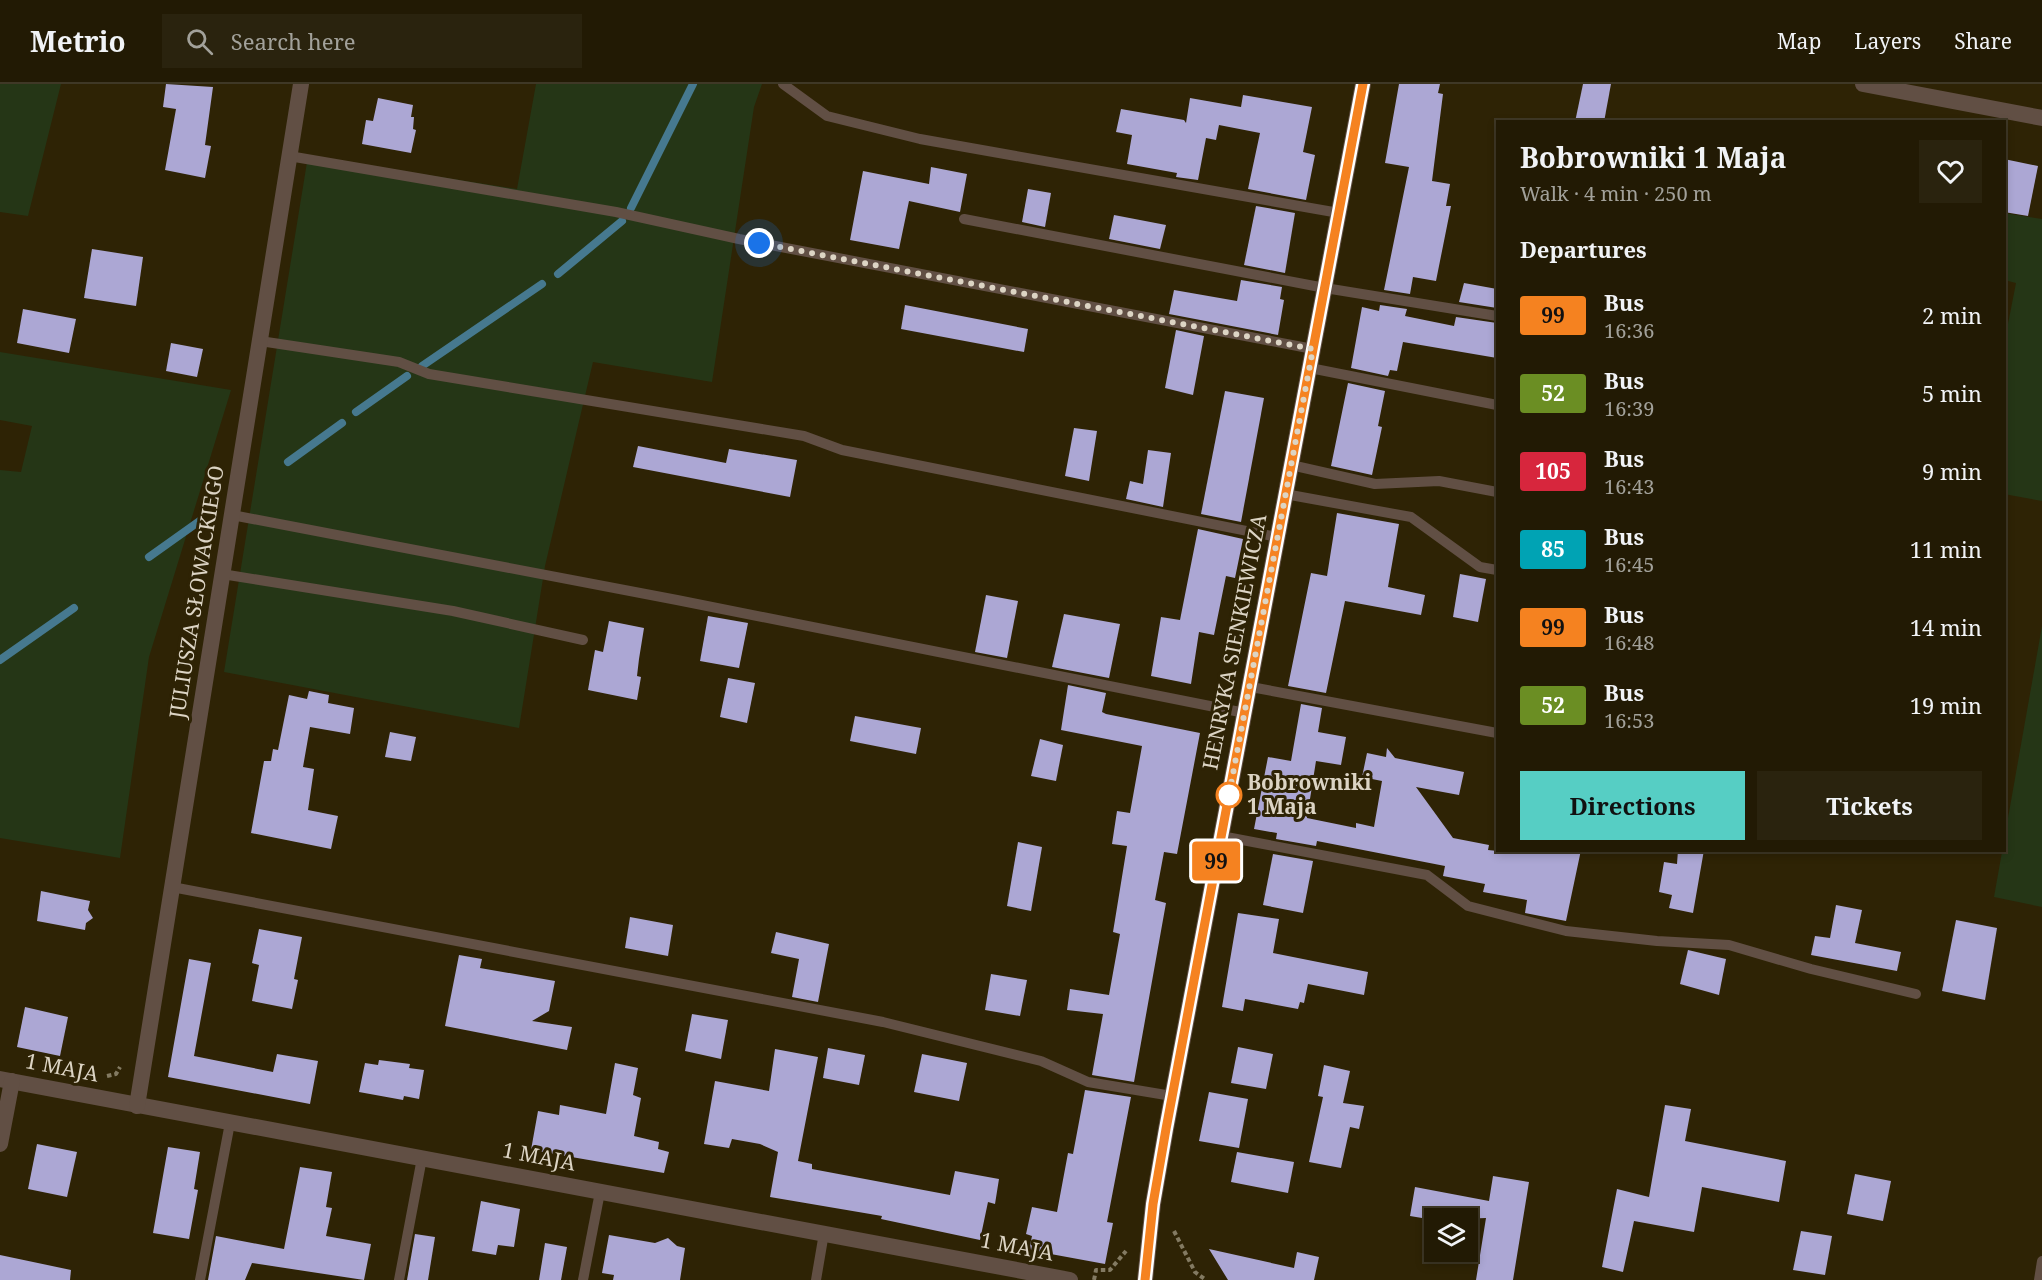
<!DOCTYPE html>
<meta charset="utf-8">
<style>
body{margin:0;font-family:"Noto Serif",serif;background:#2a230e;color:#f1f3f6;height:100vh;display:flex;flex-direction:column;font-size:22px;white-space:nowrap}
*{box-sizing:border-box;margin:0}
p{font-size:20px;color:#a2a19a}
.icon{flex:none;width:33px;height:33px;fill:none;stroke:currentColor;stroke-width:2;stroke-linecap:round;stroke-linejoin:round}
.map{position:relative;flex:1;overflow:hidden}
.details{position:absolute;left:1496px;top:36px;width:510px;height:732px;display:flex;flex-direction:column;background:#221a04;border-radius:0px;box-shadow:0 3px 9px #0003,0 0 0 2px #3f3826}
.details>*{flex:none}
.badge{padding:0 12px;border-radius:4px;font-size:21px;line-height:39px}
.buttons{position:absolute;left:1424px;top:1124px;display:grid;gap:12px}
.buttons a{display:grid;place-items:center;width:54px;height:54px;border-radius:0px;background:#221a04;box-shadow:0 3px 9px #0003,0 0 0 2px #3f3826;font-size:30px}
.you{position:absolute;width:30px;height:30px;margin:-15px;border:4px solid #fff;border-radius:50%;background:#1a73e8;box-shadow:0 0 0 9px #1a73e833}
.map>.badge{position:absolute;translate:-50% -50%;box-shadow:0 0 0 3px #fff}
h2{padding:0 24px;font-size:22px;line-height:54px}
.round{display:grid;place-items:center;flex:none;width:63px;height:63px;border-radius:0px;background:#2a230e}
.summary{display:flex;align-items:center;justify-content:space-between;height:102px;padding:0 24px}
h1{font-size:28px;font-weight:700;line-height:45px}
.cta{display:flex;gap:12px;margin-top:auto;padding:12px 24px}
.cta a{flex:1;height:69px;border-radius:0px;background:#56cec4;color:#111;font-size:24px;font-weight:700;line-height:69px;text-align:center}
.cta a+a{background:#2a230e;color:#f1f3f6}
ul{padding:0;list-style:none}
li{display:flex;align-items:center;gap:18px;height:78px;padding:0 24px}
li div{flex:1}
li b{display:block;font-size:22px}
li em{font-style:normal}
li .badge{min-width:66px;font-weight:700;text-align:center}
header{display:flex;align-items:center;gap:36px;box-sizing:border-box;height:84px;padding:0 30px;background:#221a04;border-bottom:2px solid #3f3826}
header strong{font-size:28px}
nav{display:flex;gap:33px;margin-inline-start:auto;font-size:21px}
.search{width:420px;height:54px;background:#2a230e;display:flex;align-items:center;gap:15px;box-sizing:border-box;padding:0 21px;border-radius:0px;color:#a2a19a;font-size:22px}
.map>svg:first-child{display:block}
.green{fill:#253616}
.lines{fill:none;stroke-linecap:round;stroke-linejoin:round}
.stream{stroke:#46798f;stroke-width:8}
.building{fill:#aca7d4}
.path{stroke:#837a62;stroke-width:4;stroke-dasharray:4.5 3;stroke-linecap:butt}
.service{stroke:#614f44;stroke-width:10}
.minor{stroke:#614f44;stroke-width:16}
.tertiary{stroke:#614f44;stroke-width:16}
.line-casing{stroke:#fff;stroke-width:14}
.line{stroke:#f58220;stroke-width:9}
.walk{stroke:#dcd4c4;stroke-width:6;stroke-dasharray:0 10.8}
.stop-dot{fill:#fff;stroke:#f58220;stroke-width:3}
.labels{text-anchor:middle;stroke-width:6;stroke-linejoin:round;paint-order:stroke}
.street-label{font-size:21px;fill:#dcd4c4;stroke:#2e2305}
.stop-label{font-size:21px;font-weight:bold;fill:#dcd4c4;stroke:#2e2305;text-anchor:start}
</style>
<header>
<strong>Metrio</strong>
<div class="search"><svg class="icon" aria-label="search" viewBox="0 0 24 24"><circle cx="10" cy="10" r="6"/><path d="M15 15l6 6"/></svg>Search here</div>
<nav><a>Map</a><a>Layers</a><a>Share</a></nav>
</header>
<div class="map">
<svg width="2042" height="1196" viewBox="0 0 2042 1196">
<rect width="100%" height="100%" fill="#2e2305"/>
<g class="green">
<path d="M0 0H61L28 132 0 128Z"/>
<path d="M536 0H762L754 23 712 298 593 278 545 482 519 644 224 588 308 72 517 105Z"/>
<path d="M2004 129 2042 135V417L2004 410V260L2016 199 2004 196Z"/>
<path d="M0 268 231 306 149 573 120 774 0 754V386L21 388 32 342 0 336Z"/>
<path d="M2042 542V823L1994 813Z"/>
</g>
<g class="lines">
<g class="stream">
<path d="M631 124 693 0"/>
<path d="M558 190 622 137"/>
<path d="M422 282 542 200"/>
<path d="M356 328 407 292"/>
<path d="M288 378 342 339"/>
<path d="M149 473 201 436"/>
<path d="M0 576 74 524"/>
</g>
</g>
<g class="building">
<path d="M166 0 213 3 205 61 211 62 205 94 165 86 176 25 163 23Z"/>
<path d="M1399 0H1440L1438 9 1443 10 1432 97 1450 100 1446 122H1451L1436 197 1413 193 1410 210 1384 206 1409 83 1385 79Z"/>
<path d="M1583 0H1611L1604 38H1575Z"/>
<path d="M1243 11 1312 23 1303 68 1315 71 1306 116 1248 105 1260 49 1219 41 1216 56 1206 54 1198 96 1176 93 1177 89 1127 80 1132 51 1116 48 1121 25 1184 36 1186 39 1190 14 1241 23Z"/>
<path d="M378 14 413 21 411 33H414L413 45 416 46 411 69 362 60 366 36 373 37Z"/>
<path d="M2004 75 2038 82 2028 132 2004 128Z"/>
<path d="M931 83 967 90 960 128 909 117 899 165 850 156 863 87 929 100Z"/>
<path d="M1028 105 1051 109 1045 143 1022 138Z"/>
<path d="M1256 122 1295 129 1285 189 1244 181Z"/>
<path d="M1114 131 1166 141 1160 165 1109 155Z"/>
<path d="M92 165 143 173 136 222 84 214Z"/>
<path d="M1241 196 1282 203 1280 215 1284 216 1278 251 1169 230 1174 206 1237 217Z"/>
<path d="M1464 199 1497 205V224L1459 218Z"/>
<path d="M905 221 1028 245 1024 268 901 245Z"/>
<path d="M1380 221 1407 225 1405 232 1454 242 1456 233 1497 239V274L1403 258 1397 287 1390 286 1388 292 1351 284 1362 223 1379 227Z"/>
<path d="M23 225 76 235 69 269 17 259Z"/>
<path d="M1176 246 1204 252 1193 311 1165 304Z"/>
<path d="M171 259 203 265 197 293 166 287Z"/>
<path d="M1348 299 1385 307 1378 342 1382 343 1372 391 1331 382Z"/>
<path d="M1225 307 1264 314 1241 438 1201 430Z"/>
<path d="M1074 344 1097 347 1089 397 1065 392Z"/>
<path d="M638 362 726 379 729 365 797 376 790 413 633 383Z"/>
<path d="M1148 366 1171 369 1163 423 1126 415 1130 397 1143 400Z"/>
<path d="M1337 429 1399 440 1388 503 1425 511 1421 531 1345 517 1326 609 1288 602 1311 489 1327 492Z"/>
<path d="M1198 445 1243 455 1235 494 1226 492 1214 551 1199 548 1191 600 1151 592 1161 533 1180 536Z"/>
<path d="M1460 490 1486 495 1478 538 1453 533Z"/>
<path d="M986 511 1018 517 1007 574 975 568Z"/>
<path d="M1064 530 1120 540 1109 594 1052 583Z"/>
<path d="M708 532 748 539 739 584 700 577Z"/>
<path d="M609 537 644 544 639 575 637 592 641 593 637 616 588 606 595 566 603 568Z"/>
<path d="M728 594 755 599 747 639 720 633Z"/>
<path d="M1068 601 1106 609 1102 628 1106 630 1200 649 1177 770 1164 768 1155 816 1166 819 1134 998 1092 991 1103 930 1067 926 1070 905 1109 911 1120 850 1113 848 1127 762 1112 760 1117 727 1130 729 1142 662 1061 646Z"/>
<path d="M309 607 329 611 328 619 354 624 350 650 310 643 303 683 314 685 308 726 338 732 331 765 251 749 264 677H271L273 665 278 666 289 611 307 615Z"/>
<path d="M1301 620 1322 624 1318 648 1346 653 1341 681 1316 677 1307 734 1356 744V739L1374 743 1382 697 1362 693 1367 669 1386 673 1387 664 1395 674 1464 688 1459 711 1416 703 1453 754 1489 761 1488 766 1517 769V766H1581L1566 837 1525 829 1527 816 1483 808 1485 800 1443 792 1445 782 1317 757 1316 762 1276 755 1277 749 1254 745 1268 673 1291 677Z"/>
<path d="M855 632 921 644 916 670 850 657Z"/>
<path d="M390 648 416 653 411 677 385 673Z"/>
<path d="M1040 655 1063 661 1056 697 1031 692Z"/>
<path d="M1018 758 1042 763 1031 827 1007 822Z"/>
<path d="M1678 766H1704L1693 829 1669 824 1672 811 1659 808 1664 778 1677 780Z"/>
<path d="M1273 770 1313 777 1303 829 1263 821Z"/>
<path d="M41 807 90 817 88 826 93 834 86 839 85 846 37 837Z"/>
<path d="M1836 821 1862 826 1855 859 1901 868 1897 887 1811 871 1815 852 1830 854Z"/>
<path d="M1238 829 1279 835 1273 869 1368 888 1364 911 1308 900 1304 919 1300 918 1298 925 1245 915 1243 927 1222 923Z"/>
<path d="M630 833 673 841 668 872 625 864Z"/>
<path d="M1956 836 1997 844 1985 916 1942 907Z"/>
<path d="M259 845 302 853 294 895 298 896 292 925 252 917 259 881 252 879Z"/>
<path d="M776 848 829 860 818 918 792 913 799 875 771 869Z"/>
<path d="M1688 866 1726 875 1719 911 1680 900Z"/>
<path d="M459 871 482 875 480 884 555 897 549 927 532 937 572 943 567 966 445 942Z"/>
<path d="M189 875 211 879 194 972 273 988 277 970 318 977 310 1020 168 993Z"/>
<path d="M991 890 1027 896 1020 932 985 926Z"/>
<path d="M25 923 68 933 60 972 17 963Z"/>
<path d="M692 930 728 936 721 975 685 967Z"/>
<path d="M1238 963 1273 970 1266 1005 1231 999Z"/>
<path d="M828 964 865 971 859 1001 823 994Z"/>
<path d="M775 965 818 973 798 1077 812 1080V1085L950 1111 955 1087 999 1095 995 1120 988 1118 980 1156 881 1135 882 1132 770 1113 778 1068 760 1060 732 1055 729 1064 704 1060 715 997 769 1007Z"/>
<path d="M922 970 967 979 959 1017 914 1008Z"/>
<path d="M379 976 410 980 409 984 424 986 419 1015 404 1012 403 1016 359 1008 365 979 378 981Z"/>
<path d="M615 979 638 984 633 1011 641 1014 634 1052 659 1058 658 1065 669 1068 664 1089 531 1066 538 1027 559 1031 560 1021 606 1030Z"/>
<path d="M1324 981 1350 987 1343 1019 1364 1022 1359 1045 1350 1043 1341 1084 1309 1078 1323 1013 1318 1012Z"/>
<path d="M1085 1006 1131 1013 1107 1138 1113 1139 1105 1180 1029 1166 1032 1152 1026 1150 1032 1123 1057 1128 1068 1069 1073 1070Z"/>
<path d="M1209 1008 1248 1015 1239 1064 1199 1057Z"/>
<path d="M1665 1021 1691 1025 1685 1057 1786 1077 1779 1118 1702 1103 1694 1148 1634 1137 1623 1188 1602 1183 1617 1105 1649 1113Z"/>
<path d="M37 1060 77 1068 67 1113 28 1105Z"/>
<path d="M168 1063 200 1068 194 1105 198 1106 189 1155 153 1149Z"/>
<path d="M1237 1068 1294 1078 1288 1109 1231 1098Z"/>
<path d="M300 1083 332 1088 326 1123 332 1124 326 1152 371 1160 364 1196 252 1179 245 1196H208L216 1152 284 1165Z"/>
<path d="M1855 1090 1891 1097 1883 1137 1847 1130Z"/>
<path d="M1493 1092 1529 1098 1513 1196H1476L1486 1134 1434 1136 1410 1132 1415 1103 1489 1117Z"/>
<path d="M481 1117 520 1125 514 1163 498 1161 496 1171 472 1167Z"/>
<path d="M1801 1147 1832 1152 1825 1191 1793 1186Z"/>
<path d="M415 1150 435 1153 428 1196H407Z"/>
<path d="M609 1151 655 1159 668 1154 677 1162 685 1164 680 1196H613L614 1191 602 1189Z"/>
<path d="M545 1159 567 1163 561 1196H539Z"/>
<path d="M1209 1165 1294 1184 1297 1168 1319 1173 1314 1196H1228Z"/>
<path d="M0 1171 71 1186 70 1196H0Z"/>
</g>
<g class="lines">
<g class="path">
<path d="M107 992 116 990 120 983"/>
<path d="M1174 1147 1195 1188 1206 1196"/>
<path d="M1094 1196 1096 1186H1110L1126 1167"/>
</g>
<g class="service">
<path d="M783 0 827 32 920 55 1339 129"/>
<path d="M289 72 616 128 739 155 1313 265"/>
<path d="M964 135 1325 204 1497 232"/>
<path d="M260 257 399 278 429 290 804 352 842 366 1277 453"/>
<path d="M1310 284 1497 321"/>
<path d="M1291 381 1375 400 1439 397 1497 408"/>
<path d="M1285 410 1411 433 1480 483 1497 486"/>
<path d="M232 431 677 516 1245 629"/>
<path d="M222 490 453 527 583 556"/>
<path d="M1251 603 1497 649"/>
<path d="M1221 752 1427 791 1468 822 1566 847 1657 857 1729 861 1811 885 1916 910"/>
<path d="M172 803 883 938 1041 977 1088 998 1172 1012"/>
<path d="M200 1196 230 1039"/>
<path d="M399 1196 422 1074"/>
<path d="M583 1196 600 1108"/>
<path d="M816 1196 824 1149"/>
<path d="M2039 1196 2042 1177"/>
</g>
<g class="minor">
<path d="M1863 0 2042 34"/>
<path d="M0 995 1070 1196"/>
<path d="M137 1022 301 0"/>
<path d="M0 1060 12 997"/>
</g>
<path class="tertiary" d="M1145 1196 1153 1120 1166 1045 1363 0"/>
</g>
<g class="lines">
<defs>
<path id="line" d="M1145 1196 1153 1120 1166 1045 1363 0"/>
</defs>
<use href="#line" class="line-casing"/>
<use href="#line" class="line"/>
<path class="walk" d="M759 159 1313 265 1229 711"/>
</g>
<circle class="stop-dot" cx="1229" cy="711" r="12"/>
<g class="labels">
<g class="street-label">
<text transform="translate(197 508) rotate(-81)" y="7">JULIUSZA SŁOWACKIEGO</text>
<text transform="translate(1235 558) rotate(-79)" y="7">HENRYKA SIENKIEWICZA</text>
<text transform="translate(62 984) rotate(11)" y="7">1 MAJA</text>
<text transform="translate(539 1073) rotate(11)" y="7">1 MAJA</text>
<text transform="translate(1017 1163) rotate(11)" y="7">1 MAJA</text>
</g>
<g class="stop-label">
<text x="1247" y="706">Bobrowniki<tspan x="1247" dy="24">1 Maja</tspan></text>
</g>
</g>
</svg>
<div class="buttons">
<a><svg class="icon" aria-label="layers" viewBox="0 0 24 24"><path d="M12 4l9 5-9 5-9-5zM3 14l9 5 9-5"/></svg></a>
</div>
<div class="you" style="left:759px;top:159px"></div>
<b class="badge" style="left:1216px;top:777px;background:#f58220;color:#111">99</b>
<section class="details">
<div class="summary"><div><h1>Bobrowniki 1 Maja</h1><p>Walk · 4 min · 250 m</p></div><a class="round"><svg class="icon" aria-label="heart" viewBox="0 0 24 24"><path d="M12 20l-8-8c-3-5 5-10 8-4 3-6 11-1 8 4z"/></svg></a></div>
<h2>Departures</h2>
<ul>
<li><span class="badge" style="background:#f58220;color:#111">99</span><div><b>Bus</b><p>16:36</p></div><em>2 min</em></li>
<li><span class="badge" style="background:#6b8e23;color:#fff">52</span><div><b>Bus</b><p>16:39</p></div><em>5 min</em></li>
<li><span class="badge" style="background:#d7263d;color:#fff">105</span><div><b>Bus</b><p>16:43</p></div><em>9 min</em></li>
<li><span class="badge" style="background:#00a3b4;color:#fff">85</span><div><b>Bus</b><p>16:45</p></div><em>11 min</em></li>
<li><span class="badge" style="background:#f58220;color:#111">99</span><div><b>Bus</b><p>16:48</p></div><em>14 min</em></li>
<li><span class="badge" style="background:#6b8e23;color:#fff">52</span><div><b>Bus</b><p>16:53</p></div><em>19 min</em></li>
</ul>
<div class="cta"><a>Directions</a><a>Tickets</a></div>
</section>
</div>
